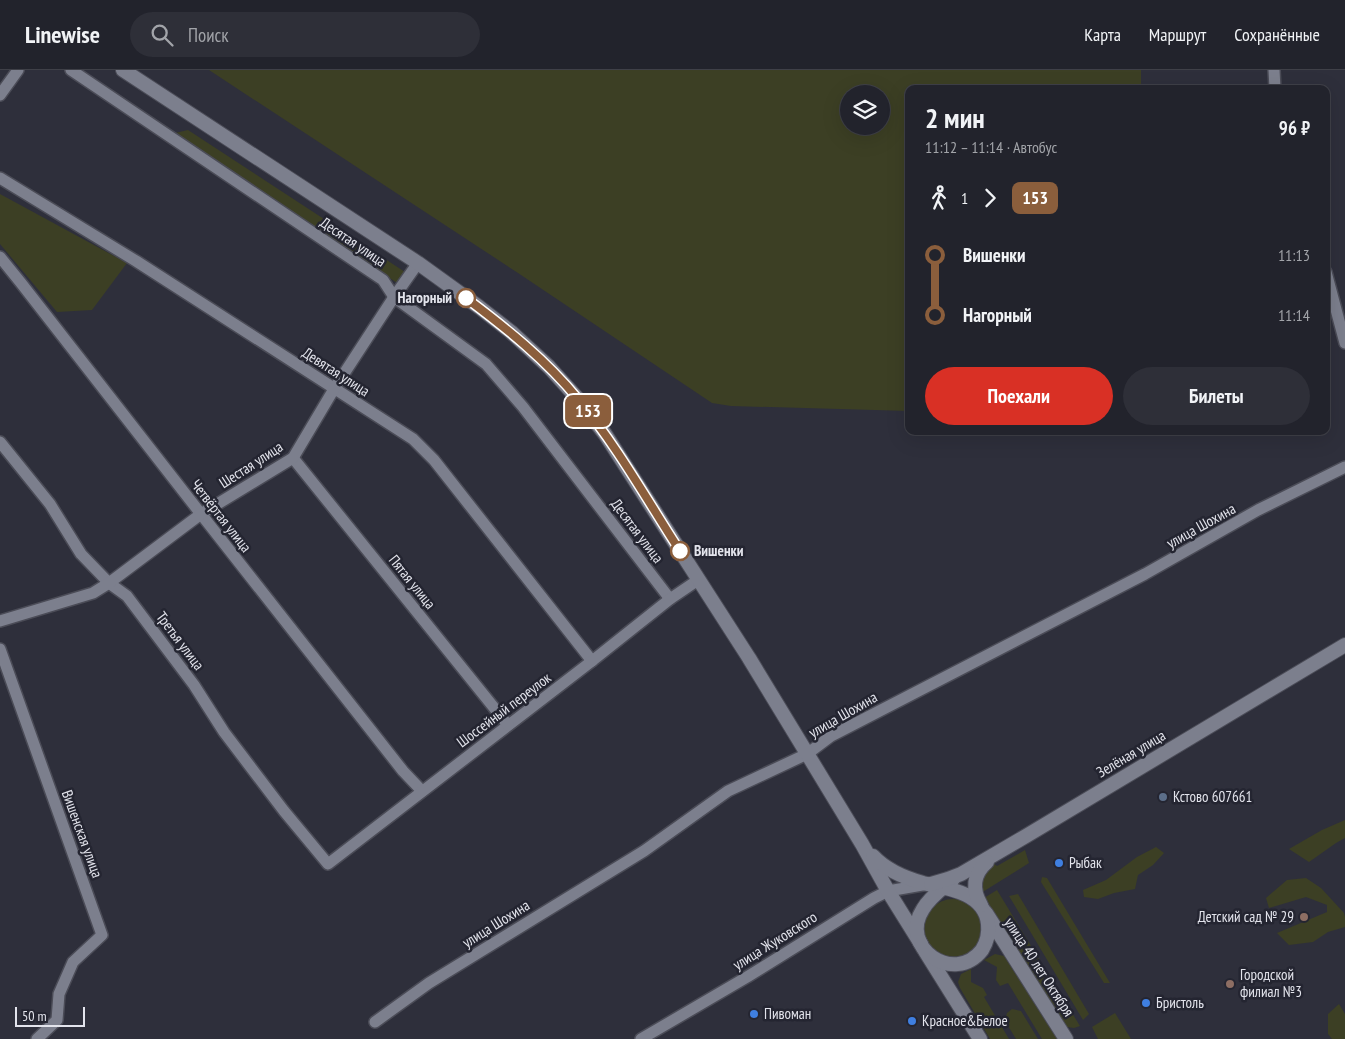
<!DOCTYPE html>
<html lang="ru">
<meta charset="utf-8">
<style>
body{margin:0;font-family:"PT Sans Narrow",sans-serif;background:#2e2f38;color:#f1f3f6;height:100vh;display:flex;flex-direction:column;font-size:19px;white-space:nowrap}
*{box-sizing:border-box;margin:0}
p{font-size:16px;color:#a2a4a9}
.icon{flex:none;width:28px;height:28px;fill:none;stroke:currentColor;stroke-width:2;stroke-linecap:round;stroke-linejoin:round}
.map{position:relative;flex:1;overflow:hidden}
.sheet{position:absolute;left:905px;top:15px;width:425px;height:350px;display:flex;flex-direction:column;background:#22232c;border-radius:10px;box-shadow:0 5px 20px #0002,0 0 0 1px #3f4048}
.sheet>*{flex:none}
.badge{padding:0 10px;border-radius:8px;font-size:18px;line-height:32px}
.controls{position:absolute;left:840px;top:15px;display:grid;gap:10px}
.controls a{display:grid;place-items:center;width:50px;height:50px;border-radius:50%;background:#22232c;box-shadow:0 5px 20px #0002,0 0 0 1px #3f4048;font-size:25px}
.scale{position:absolute;left:15px;bottom:12px;width:70px;box-sizing:border-box;padding-left:5px;border:2px solid #e3e4ec;border-top:0;font-size:14px;line-height:18px;white-space:nowrap;color:#e3e4ec;-webkit-text-stroke:4px #242531;paint-order:stroke}
.map>.badge{position:absolute;translate:-50% -50%;box-shadow:0 0 0 2px #fff}
.legs{display:flex;align-items:center;gap:8px;height:55px;padding:0 20px;font-size:16px}
.legs p{margin-inline-start:auto}
.head{display:flex;align-items:center;justify-content:space-between;height:85px;padding:0 20px}
h1{font-size:28px;font-weight:800;line-height:38px}
.cta{display:flex;gap:10px;margin-top:auto;padding:10px 20px}
.cta a{flex:1;height:58px;border-radius:30px;background:#d93025;color:#fff;font-size:20px;font-weight:800;line-height:58px;text-align:center}
.cta a+a{background:#2e2f38;color:#f1f3f6}
ul{padding:0 20px;list-style:none}
li{display:flex;align-items:center;gap:18px;height:60px;font-size:19px}
li i{display:grid;place-items:center;width:8px;height:100%;margin:0 6px;background:currentColor}
li i::after{content:'';width:12px;height:12px;margin:-6px;border:4px solid;border-radius:50%;background:#22232c}
li p{margin-inline-start:auto}
li:first-child i{background:linear-gradient(#0000 50%,currentColor 0)}
li:last-child i{background:linear-gradient(currentColor 50%,#0000 0)}
header{display:flex;align-items:center;gap:30px;box-sizing:border-box;height:70px;padding:0 25px;background:#22232c;border-bottom:1px solid #3f4048}
header strong{font-size:24px}
nav{display:flex;gap:28px;margin-inline-start:auto;font-size:18px}
.search{width:350px;height:45px;background:#2e2f38;display:flex;align-items:center;gap:12px;box-sizing:border-box;padding:0 18px;border-radius:28px;color:#a2a4a9;font-size:19px}
.map>svg:first-child{display:block}
.green{fill:#3c3f24;fill-rule:evenodd}
.lines{fill:none;stroke-linecap:round;stroke-linejoin:round}
.minor-casing{stroke:#4b4c57;stroke-width:14}
.tertiary-casing{stroke:#4b4c57;stroke-width:16}
.secondary-casing{stroke:#4b4c57;stroke-width:16}
.minor{stroke:#7c7f8d;stroke-width:11}
.tertiary{stroke:#7c7f8d;stroke-width:14}
.secondary{stroke:#7c7f8d;stroke-width:14}
.line-1-casing{stroke:#fff;stroke-width:11}
.line-1{stroke:#8b5e3c;stroke-width:8}
.stop-1-dot{fill:#fff;stroke:#8b5e3c;stroke-width:2.5}
.service-dot{fill:#5c6f8a;stroke:#242531;stroke-width:2}
.shop-dot{fill:#3f7fe0;stroke:#242531;stroke-width:2}
.education-dot{fill:#8d6e63;stroke:#242531;stroke-width:2}
.labels{text-anchor:middle;stroke-width:5;stroke-linejoin:round;paint-order:stroke}
.street-label{font-size:15px;fill:#e3e4ec;stroke:#242531}
.stop-label{font-size:15px;font-weight:bold;fill:#e3e4ec;stroke:#242531;text-anchor:end}
.poi-label{font-size:15px;fill:#e3e4ec;stroke:#242531;text-anchor:start}
</style>
<header>
<strong>Linewise</strong>
<div class="search"><svg class="icon" aria-label="search" viewBox="0 0 24 24"><circle cx="10" cy="10" r="6"/><path d="M15 15l6 6"/></svg>Поиск</div>
<nav><a>Карта</a><a>Маршрут</a><a>Сохранённые</a></nav>
</header>
<div class="map">
<svg width="1345" height="969" viewBox="0 0 1345 969">
<rect width="100%" height="100%" fill="#2e2f3b"/>
<g class="green">
<path d="M209 0H1141V19H909V341L731 336 712 333 518 203ZM849 24H881V56H849Z"/>
<path d="M188 60 405 202 397 213 175 63Z"/>
<path d="M0 124 127 193 92 240 57 242 0 174Z"/>
<path d="M1345 750V768L1336 773 1309 792 1289 779 1322 760Z"/>
<path d="M1156 777 1164 783 1153 795 1138 805 1135 819 1114 823 1098 829 1084 827 1083 820 1106 810 1137 787Z"/>
<path d="M1025 780 1029 793 981 823C981 810 981 801 994 794L997 796Z"/>
<path d="M1042 807 1047 808 1110 913H1104L1041 812Z"/>
<path d="M1306 808 1321 818 1344 843 1345 847V857L1328 862 1313 872 1289 875 1277 863 1327 842V835L1306 827 1269 838 1266 828 1287 810Z"/>
<path d="M997 820 1080 956 1074 958 1067 957 984 828Z"/>
<path d="M1018 824 1089 944 1083 950 1009 826Z"/>
<circle cx="953" cy="858" r="29"/>
<path d="M995 884 1004 886 1057 969H1042L1008 913 1000 916 996 910 997 897 984 890Z"/>
<path d="M971 899V912L983 918 987 925 984 927 1009 969H990L960 918 958 912 961 904Z"/>
<path d="M1339 934 1345 944V969H1332L1328 964V944Z"/>
<path d="M1012 939 1021 941 1038 969H1016L1005 951 1007 943Z"/>
<path d="M1115 943 1131 969H1098L1092 957Z"/>
</g>
<g class="lines">
<defs>
<g id="minor">
<path d="M71 0 383 210 394 227 486 294 523 337 670 529"/>
<path d="M1274 0 1275 19"/>
<path d="M0 25 18 0"/>
<path d="M0 108 136 191 413 369 434 390 592 591"/>
<path d="M0 187 21 213 201 444 403 701 422 721"/>
<path d="M1326 202 1345 273"/>
<path d="M0 372 50 434 81 484 109 513 127 526 194 615 224 662 284 741 328 794 592 591 670 529 698 510"/>
<path d="M293 388 508 655"/>
<path d="M0 551 93 523 109 513 201 444 293 388 334 319 394 227 418 193"/>
<path d="M0 579 102 865 73 892 59 924 57 950 37 969"/>
<path d="M375 952 429 913 644 781 728 721 807 684 831 666 1145 504 1258 440 1345 397"/>
<path d="M641 969 747 907 874 828 888 821 928 814"/>
</g>
<g id="tertiary">
<path d="M986 843 1066 969"/>
<path d="M925 881 980 969"/>
</g>
<g id="secondary">
<path d="M123 0 418 193 479 237 511 262 549 297 578 329 605 364 749 588 862 774 888 821 921 874"/>
<path d="M873 786C886 800 905 808 923 813 948 818 985 823 988 854 989 863 987 872 982 880 954 916 898 877 923 839 930 827 943 818 953 809"/>
<path d="M931 814 948 809 961 804 1026 766 1345 575"/>
<path d="M981 835C972 820 973 804 987 792"/>
</g>
</defs>
<use href="#minor" class="minor-casing"/>
<use href="#tertiary" class="tertiary-casing"/>
<use href="#secondary" class="secondary-casing"/>
<use href="#minor" class="minor"/>
<use href="#tertiary" class="tertiary"/>
<use href="#secondary" class="secondary"/>
</g>
<g class="lines">
<defs>
<path id="line-1" d="M466 228C506 258 546 290 578 329 617 376 647 430 680 481"/>
</defs>
<use href="#line-1" class="line-1-casing"/>
<use href="#line-1" class="line-1"/>
</g>
<g class="stop-1-dot">
<circle cx="466" cy="228" r="9"/>
<circle cx="680" cy="481" r="9"/>
</g>
<circle class="service-dot" cx="1163" cy="727" r="5"/>
<g class="shop-dot">
<circle cx="1059" cy="793" r="5"/>
<circle cx="1146" cy="933" r="5"/>
<circle cx="754" cy="944" r="5"/>
<circle cx="912" cy="951" r="5"/>
</g>
<g class="education-dot">
<circle cx="1304" cy="847" r="5"/>
<circle cx="1230" cy="914" r="5"/>
</g>
<g class="labels">
<g class="street-label">
<text transform="translate(353 172) rotate(34)" y="5">Десятая улица</text>
<text transform="translate(336 302) rotate(33)" y="5">Девятая улица</text>
<text transform="translate(251 395) rotate(-33)" y="5">Шестая улица</text>
<text transform="translate(221 446) rotate(52)" y="5">Четвёртая улица</text>
<text transform="translate(1201 456) rotate(-29)" y="5">улица Шохина</text>
<text transform="translate(637 461) rotate(53)" y="5">Десятая улица</text>
<text transform="translate(412 512) rotate(51)" y="5">Пятая улица</text>
<text transform="translate(180 571) rotate(53)" y="5">Третья улица</text>
<text transform="translate(504 640) rotate(-37)" y="5">Шоссейный переулок</text>
<text transform="translate(843 645) rotate(-30)" y="5">улица Шохина</text>
<text transform="translate(1131 684) rotate(-31)" y="5">Зелёная улица</text>
<text transform="translate(82 764) rotate(70)" y="5">Вишенская улица</text>
<text transform="translate(496 854) rotate(-32)" y="5">улица Шохина</text>
<text transform="translate(775 871) rotate(-32)" y="5">улица Жуковского</text>
<text transform="translate(1039 897) rotate(57)" y="5">улица 40 лет Октября</text>
</g>
<g class="stop-label">
<text x="452" y="233">Нагорный</text>
<text x="694" y="486" text-anchor="start">Вишенки</text>
</g>
<g class="poi-label">
<text x="1173" y="732">Кстово 607661</text>
<text x="1069" y="798">Рыбак</text>
<text x="1294" y="852" text-anchor="end">Детский сад № 29</text>
<text x="1240" y="910">Городской<tspan x="1240" dy="17">филиал №3</tspan></text>
<text x="1156" y="938">Бристоль</text>
<text x="764" y="949">Пивоман</text>
<text x="922" y="956">Красное&amp;Белое</text>
</g>
</g>
</svg>
<div class="controls">
<a><svg class="icon" aria-label="layers" viewBox="0 0 24 24"><path d="M12 4l9 5-9 5-9-5zM3 14l9 5 9-5"/></svg></a>
</div>
<div class="scale">50 m</div>
<b class="badge" style="left:588px;top:341px;background:#8b5e3c;color:#fff">153</b>
<section class="sheet">
<div class="head"><div><h1>2 мин</h1><p>11:12 – 11:14 · Автобус</p></div><b>96 ₽</b></div>
<div class="legs"><svg class="icon" aria-label="walk" viewBox="0 0 24 24"><circle cx="13" cy="4" r="2"/><path d="M13 8l-2 6 4 7M11 14l-3 7M7 12l3-4h3l4 4"/></svg>1<svg class="icon" aria-label="forward" viewBox="0 0 24 24"><path d="M9 5l7 7-7 7"/></svg><b class="badge" style="background:#8b5e3c;color:#fff">153</b></div>
<ul>
<li><i style="color:#8b5e3c"></i><b>Вишенки</b><p>11:13</p></li>
<li><i style="color:#8b5e3c"></i><b>Нагорный</b><p>11:14</p></li>
</ul>
<div class="cta"><a>Поехали</a><a>Билеты</a></div>
</section>
</div>
